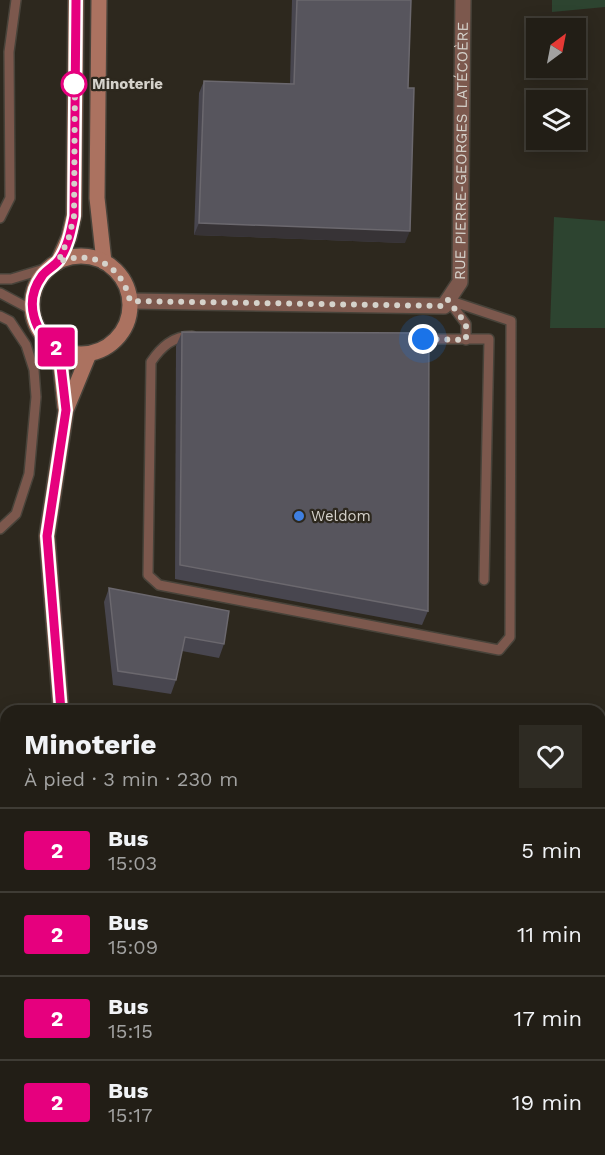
<!DOCTYPE html>
<html lang="fr">
<meta charset="utf-8">
<style>
body{margin:0;font-family:"Work Sans",sans-serif;background:#2e2b23;color:#f1f3f6;height:100vh;display:flex;flex-direction:column;font-size:22px;white-space:nowrap}
*{box-sizing:border-box;margin:0}
p{font-size:20px;color:#a2a2a1}
.icon{flex:none;width:33px;height:33px;fill:none;stroke:currentColor;stroke-width:2;stroke-linecap:round;stroke-linejoin:round}
.map{position:relative;flex:1;overflow:hidden}
.side{position:absolute;left:0px;top:705px;width:606px;height:450px;display:flex;flex-direction:column;background:#221e16;border-radius:18px 18px 0 0;box-shadow:0 3px 15px #0003,0 0 0 2px #3f3c35}
.side>*{flex:none}
.badge{padding:0 12px;border-radius:4px;font-size:21px;line-height:39px}
.needle{width:39px;rotate:32deg}
.buttons{position:absolute;left:526px;top:18px;display:grid;gap:12px}
.buttons a{display:grid;place-items:center;width:60px;height:60px;border-radius:0px;background:#221e16;box-shadow:0 3px 15px #0003,0 0 0 2px #3f3c35;font-size:30px}
.you{position:absolute;width:30px;height:30px;margin:-15px;border:4px solid #fff;border-radius:50%;background:#1a73e8;box-shadow:0 0 0 9px #1a73e833}
.map>.badge{position:absolute;translate:-50% -50%;box-shadow:0 0 0 3px #fff}
.round{display:grid;place-items:center;flex:none;width:63px;height:63px;border-radius:0px;background:#2e2b23}
.headline{display:flex;align-items:center;justify-content:space-between;height:102px;padding:0 24px}
h1{font-size:28px;font-weight:700;line-height:45px}
ul{padding:0;list-style:none}
li{display:flex;align-items:center;gap:18px;height:84px;padding:0 24px;border-top:2px solid #3f3c35}
li div{flex:1}
li b{display:block;font-size:22px}
li em{font-style:normal}
li .badge{min-width:66px;font-weight:700;text-align:center}
.map>svg:first-child{display:block}
.grass{fill:#2d4430}
.lines{fill:none;stroke-linecap:round;stroke-linejoin:round}
.lane-casing{stroke:#48433a;stroke-width:12}
.street-casing{stroke:#48433a;stroke-width:18}
.secondary-casing{stroke:#48433a;stroke-width:18}
.lane{stroke:#7c584d;stroke-width:9}
.street{stroke:#7c584d;stroke-width:15}
.secondary{stroke:#ab7260;stroke-width:15}
.wall{fill:#48464f}
.shaded-wall{fill:#373336}
.building{fill:#57555d;stroke:#6b686e;stroke-width:1.5}
.line-casing{stroke:#fff;stroke-width:14}
.line{stroke:#e6007e;stroke-width:9}
.walk{stroke:#d5d2cb;stroke-width:6;stroke-dasharray:0 10.8}
.stop-dot{fill:#fff;stroke:#e6007e;stroke-width:3}
.shop-dot{fill:#3f7fe0;stroke:#2d281e;stroke-width:2}
.labels{text-anchor:middle;stroke-width:4.5;stroke-linejoin:round;paint-order:stroke}
.stop-label{font-size:15px;font-weight:bold;fill:#d5d2cb;stroke:#2d281e;text-anchor:start}
.street-label{font-size:15px;fill:#d5d2cb;stroke:#2d281e}
.poi-label{font-size:15px;fill:#d5d2cb;stroke:#2d281e;text-anchor:start}
</style>
<div class="map">
<svg width="605" height="1155" viewBox="0 0 605 1155">
<rect width="100%" height="100%" fill="#2d281e"/>
<g class="grass">
<path d="M552 0H605V7L552 12Z"/>
<path d="M554 217 605 221V328H550Z"/>
<path d="M600 875 605 876V941L600 971Z"/>
<path d="M391 1149H431L430 1155H390Z"/>
</g>
<g class="lines">
<defs>
<g id="lane">
<path d="M0 218 10 198 9 52 16 0"/>
<path d="M0 279H11L51 267"/>
<path d="M0 293 32 310"/>
<path d="M0 316 10 321 26 345 34 370 36 397 29 474 16 514 0 529"/>
<path d="M192 336C173 336 161 347 151 362L148 575 159 585 499 650 510 637 511 321 448 300 466 324V340"/>
<path d="M419 339H489L484 580"/>
</g>
<g id="street">
<path id="s1" d="M130 301 444 306 460 282 463 0"/>
<path d="M600 843H605"/>
<path d="M600 1119 605 1117"/>
<path d="M495 1155 496 1149"/>
</g>
<g id="secondary">
<path d="M99 0 97 198 104 262"/>
<circle cx="81" cy="305" r="49"/>
<path d="M58 262 69 237 74 215 76 0"/>
<path d="M59 349 65 407"/>
<path d="M61 711 47 536 66 410 89 354"/>
<path d="M48 1155 50 1149"/>
</g>
</defs>
<use href="#lane" class="lane-casing"/>
<use href="#street" class="street-casing"/>
<use href="#secondary" class="secondary-casing"/>
<use href="#lane" class="lane"/>
<use href="#street" class="street"/>
<use href="#secondary" class="secondary"/>
</g>
<g class="wall">
<path d="M292 0H411L408 88 405 243 194 235 199 93 204 81 290 84Z"/>
<path d="M182 332 428 611 422 625 175 579 176 346Z"/>
<path d="M109 588 224 644 219 658 182 651 176 680 171 694 113 685 104 602Z"/>
<path d="M602 1125H605V1155H525L526 1149H600L601 1128Z"/>
</g>
<g class="shaded-wall">
<path d="M199 223 410 231 405 243 194 235Z"/>
<path d="M0 787 6 788V800H0Z"/>
<path d="M600 807 605 808V816L600 815Z"/>
<path d="M6 946V952L0 955V949Z"/>
<path d="M0 1082H6V1093L0 1092Z"/>
</g>
<g class="building">
<path d="M297 0H411L408 88H414L410 231 199 223 204 81 294 84Z"/>
<path d="M182 332 429 333 428 611 180 565Z"/>
<path d="M109 588 229 611 224 644 185 637 176 680 118 671Z"/>
<path d="M0 755 6 756V788L0 787Z"/>
<path d="M600 780H605V808L600 807Z"/>
<path d="M0 906 6 907V946L0 949Z"/>
<path d="M0 1003 6 1004V1082H0Z"/>
<path d="M602 1125H605V1154L574 1149H600V1128H601Z"/>
</g>
<g class="lines">
<defs>
<path id="line" d="M61 711 47 536 66 410 59 349C34 334 23 302 42 276 46 270 55 266 59 260 68 247 71 231 74 216L76 0"/>
</defs>
<use href="#line" class="line-casing"/>
<use href="#line" class="line"/>
<path class="walk" d="M74 84 75 80 74 216 69 237 58 262C92 249 122 265 130 301L444 306 448 300 466 324V340L423 339"/>
</g>
<circle class="stop-dot" cx="74" cy="84" r="12"/>
<circle class="shop-dot" cx="299" cy="516" r="6"/>
<g class="labels">
<g class="stop-label">
<text x="92" y="89">Minoterie</text>
</g>
<g class="street-label">
<text dy="5" stroke="none"><textPath href="#s1" startOffset="474">RUE PIERRE-GEORGES LATÉCOÈRE</textPath></text>
</g>
<g class="poi-label">
<text x="311" y="521">Weldom</text>
</g>
</g>
</svg>
<div class="buttons">
<a><svg class="needle" viewBox="-14 -14 28 28"><path d="M0-13l5 13h-10z" fill="#e53935"/><path d="M0 13l5-13h-10z" fill="#a2a2a1"/></svg></a>
<a><svg class="icon" aria-label="layers" viewBox="0 0 24 24"><path d="M12 4l9 5-9 5-9-5zM3 14l9 5 9-5"/></svg></a>
</div>
<div class="you" style="left:423px;top:339px"></div>
<b class="badge" style="left:56px;top:347px;background:#e6007e;color:#fff">2</b>
<section class="side">
<div class="headline"><div><h1>Minoterie</h1><p>À pied · 3 min · 230 m</p></div><a class="round"><svg class="icon" aria-label="heart" viewBox="0 0 24 24"><path d="M12 20l-8-8c-3-5 5-10 8-4 3-6 11-1 8 4z"/></svg></a></div>
<ul>
<li><span class="badge" style="background:#e6007e;color:#fff">2</span><div><b>Bus</b><p>15:03</p></div><em>5 min</em></li>
<li><span class="badge" style="background:#e6007e;color:#fff">2</span><div><b>Bus</b><p>15:09</p></div><em>11 min</em></li>
<li><span class="badge" style="background:#e6007e;color:#fff">2</span><div><b>Bus</b><p>15:15</p></div><em>17 min</em></li>
<li><span class="badge" style="background:#e6007e;color:#fff">2</span><div><b>Bus</b><p>15:17</p></div><em>19 min</em></li>
</ul>
</section>
</div>
